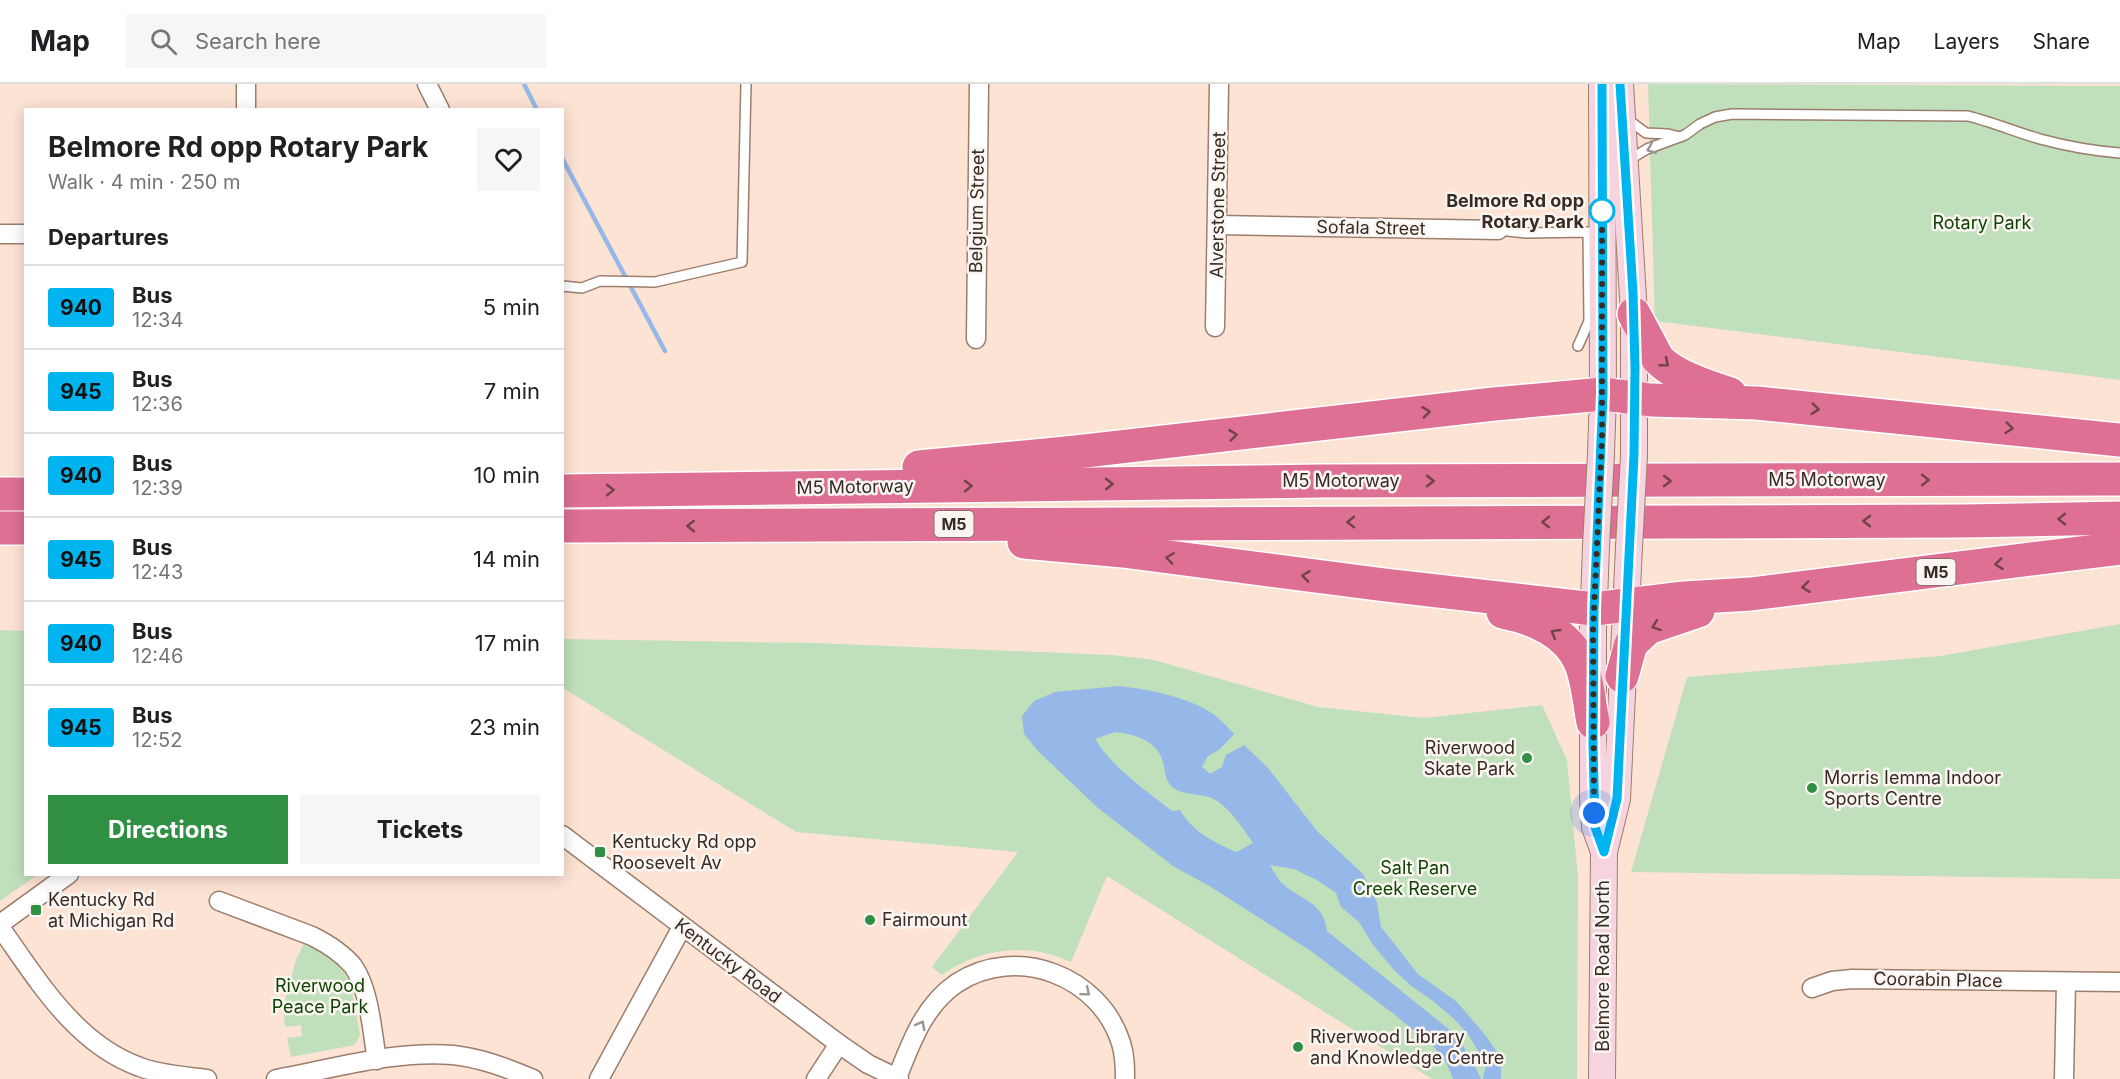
<!DOCTYPE html>
<meta charset="utf-8">
<style>
body{margin:0;font-family:Inter,sans-serif;background:#f6f6f6;color:#202124;height:100vh;display:flex;flex-direction:column;font-size:22px;white-space:nowrap}
*{box-sizing:border-box;margin:0}
p{font-size:20px;color:#757577}
.icon{flex:none;width:33px;height:33px;fill:none;stroke:currentColor;stroke-width:2;stroke-linecap:round;stroke-linejoin:round}
.map{position:relative;flex:1;overflow:hidden}
.drawer{position:absolute;left:24px;top:24px;width:540px;height:768px;display:flex;flex-direction:column;background:#fff;border-radius:0px;box-shadow:0 3px 15px #0003}
.drawer>*{flex:none}
.badge{padding:0 12px;border-radius:4px;font-size:21px;line-height:39px}
.you{position:absolute;width:30px;height:30px;margin:-15px;border:4px solid #fff;border-radius:50%;background:#1a73e8;box-shadow:0 0 0 9px #1a73e833}
.map>.badge{position:absolute;translate:-50% -50%;box-shadow:0 0 0 3px #fff}
h2{padding:0 24px;font-size:22px;line-height:54px}
.round{display:grid;place-items:center;flex:none;width:63px;height:63px;border-radius:0px;background:#f6f6f6}
.overview{display:flex;align-items:center;justify-content:space-between;height:102px;padding:0 24px}
h1{font-size:28px;font-weight:700;line-height:45px}
.primary-button{display:flex;gap:12px;margin-top:auto;padding:12px 24px}
.primary-button a{flex:1;height:69px;border-radius:0px;background:#2f9044;color:#fff;font-size:24px;font-weight:700;line-height:69px;text-align:center}
.primary-button a+a{background:#f6f6f6;color:#202124}
ul{padding:0;list-style:none}
li{display:flex;align-items:center;gap:18px;height:84px;padding:0 24px;border-top:2px solid #e0e0e0}
li div{flex:1}
li b{display:block;font-size:22px}
li em{font-style:normal}
li .badge{min-width:66px;font-weight:700;text-align:center}
header{display:flex;align-items:center;gap:36px;box-sizing:border-box;height:84px;padding:0 30px;background:#fff;border-bottom:2px solid #e0e0e0}
header strong{font-size:28px}
nav{display:flex;gap:33px;margin-inline-start:auto;font-size:21px}
.search{width:420px;height:54px;background:#f6f6f6;display:flex;align-items:center;gap:15px;box-sizing:border-box;padding:0 21px;border-radius:0px;color:#757577;font-size:22px}
.map>svg:first-child{display:block}
.green{fill:#c0e0bb}
.water{fill:#95b8e8;fill-rule:evenodd}
.lines{fill:none;stroke-linecap:round;stroke-linejoin:round}
.stream{stroke:#95b8e8;stroke-width:4.5}
.lane-casing{stroke:#9b7e6d;stroke-width:12}
.street-casing{stroke:#9b7e6d;stroke-width:21}
.secondary-casing{stroke:#9b7e6d;stroke-width:28}
.highway-casing{stroke:#fff;stroke-width:36}
.lane{stroke:#fff;stroke-width:9}
.street{stroke:#fff;stroke-width:18}
.secondary{stroke:#f5d4df;stroke-width:26}
.highway{stroke:#de7093;stroke-width:33}
.secondary-bridge-casing{stroke:#9b7e6d;stroke-width:28;stroke-linecap:butt}
.secondary-bridge{stroke:#f5d4df;stroke-width:26}
.oneway{stroke:#9b9592}
.oneway2{stroke:#71434b}
.line-casing{stroke:#fff;stroke-width:14}
.line{stroke:#00b5ef;stroke-width:9}
.walk{stroke:#372b24;stroke-width:6;stroke-dasharray:0 10.8}
.stop-dot{fill:#fff;stroke:#00b5ef;stroke-width:3}
.poi-dot{fill:#2f9044;stroke:#fbf5f1;stroke-width:2}
.labels{text-anchor:middle;stroke-width:5;stroke-linejoin:round;paint-order:stroke}
.shield{fill:#fbf5f1;stroke:#726862;stroke-width:1.5}
.shield-label{font-size:16px;font-weight:bold;fill:#372b24}
.stop-label{font-size:18px;font-weight:bold;fill:#372b24;stroke:#fbf5f1;text-anchor:end}
.street-label{font-size:18px;fill:#372b24;stroke:#fbf5f1}
.park-label{font-size:18px;fill:#0b4403;stroke:#fbf5f1}
.poi-label{font-size:18px;fill:#372b24;stroke:#fbf5f1;text-anchor:start}
</style>
<header>
<strong>Map</strong>
<div class="search"><svg class="icon" aria-label="search" viewBox="0 0 24 24"><circle cx="10" cy="10" r="6"/><path d="M15 15l6 6"/></svg>Search here</div>
<nav><a>Map</a><a>Layers</a><a>Share</a></nav>
</header>
<div class="map">
<svg width="2120" height="995" viewBox="0 0 2120 995">
<rect width="100%" height="100%" fill="#fde3d4"/>
<g class="green">
<path d="M1648 0 2120 2V296L1655 237Z"/>
<path d="M2120 540V795L1631 788 1687 593 1940 572Z"/>
<path d="M0 546 25 547 26 790 37 791 0 817Z"/>
<path d="M562 555 815 559 1112 571 1154 576 1318 623 1424 634 1542 621 1567 676 1578 793 1577 995H1432L1107 792 1071 878C1062 875 1053 870 1044 869 1009 861 971 870 942 891L932 883 1018 768 796 748 563 604Z"/>
<path d="M306 855 333 874 344 888 351 901 360 951 355 961 291 973 287 954 302 952 301 941 285 943 283 924 296 876Z"/>
</g>
<path class="water" d="M1119 602C1148 605 1194 614 1217 633 1223 638 1229 644 1234 650L1219 666 1208 672 1202 683 1210 690 1222 683 1226 671 1244 661 1268 684 1317 747 1363 790 1377 818 1381 843 1418 890 1457 918 1486 952 1501 974V995H1483L1486 979 1467 949 1453 934 1433 917 1410 901 1394 886 1373 861 1359 838 1341 823 1336 809 1317 796 1294 785 1270 781C1274 788 1278 796 1284 801 1302 816 1324 819 1327 847L1456 951 1470 973 1481 995H1453L1447 980 1435 964 1395 931 1311 867 1211 803 1173 782 1098 724 1038 667 1024 650 1022 632 1034 617 1055 608ZM1115 648C1136 650 1160 658 1164 682 1165 689 1166 697 1172 703 1183 712 1200 709 1212 714 1228 722 1243 744 1253 759L1236 768C1212 757 1194 749 1180 726L1172 727C1145 706 1113 684 1095 655Z"/>
<g class="lines">
<g class="stream">
<path d="M524 0 537 26"/>
<path d="M562 74 665 267"/>
</g>
<defs>
<g id="lane">
<path d="M1627 35 1646 49 1668 50 1680 53"/>
<path d="M1629 76 1647 65 1685 51 1700 40 1715 33 1732 30 1968 32C1992 38 2016 48 2040 55 2066 62 2093 67 2120 69"/>
<path d="M1498 146 1526 149 1588 148 1589 237 1578 262"/>
<path d="M562 202 582 204 600 197 655 198 742 178 746 0"/>
</g>
<g id="street">
<path d="M427 0 440 26"/>
<path d="M246 26V0"/>
<path d="M1218 141 1498 146"/>
<path d="M0 150H26"/>
<path d="M1215 243 1219 0"/>
<path d="M976 255 979 0"/>
<path d="M562 751 839 960 868 980 899 995"/>
<path d="M219 817 312 852C326 859 343 870 353 882 370 906 372 948 377 976"/>
<path d="M0 840 69 790"/>
<path d="M0 843C37 895 75 960 140 983 161 991 185 992 207 995"/>
<path d="M1812 904 1832 897 1852 895 2120 898"/>
<path d="M897 994C911 959 924 921 957 899 1017 860 1100 892 1121 959 1125 971 1125 983 1125 995"/>
<path d="M276 995C333 985 394 966 453 971 481 974 507 984 533 995"/>
<path d="M599 995 682 843"/>
<path d="M816 995 839 960"/>
<path d="M2064 995 2066 898"/>
</g>
<g id="secondary">
<path d="M1620 0 1634 230V371"/>
<path d="M1601 370 1603 310 1602 0"/>
<path d="M1596 462 1593 546V715L1595 743 1603 765"/>
<path d="M1602 995 1604 768 1617 715 1629 463"/>
</g>
<g id="highway">
<path d="M1634 230 1658 275C1674 292 1708 303 1730 310"/>
<path d="M919 383 1076 368 1494 320 1603 310 1651 316 1757 319 2120 356"/>
<path d="M562 407 1322 397 2120 395"/>
<path d="M0 410H26"/>
<path d="M562 442 1964 437 2120 434"/>
<path d="M0 444H26"/>
<path d="M1024 458 1123 467 1385 501 1594 525 1684 514 1751 510 2120 464"/>
<path d="M1503 528C1533 534 1567 548 1580 578 1588 596 1589 619 1593 638"/>
<path d="M1622 592 1631 560 1648 544 1698 527"/>
</g>
</defs>
<use href="#lane" class="lane-casing"/>
<use href="#street" class="street-casing"/>
<use href="#secondary" class="secondary-casing"/>
<use href="#highway" class="highway-casing"/>
<use href="#lane" class="lane"/>
<use href="#street" class="street"/>
<use href="#secondary" class="secondary"/>
<use href="#highway" class="highway"/>
<defs>
<g id="secondary-bridge">
<path d="M1596 462 1601 370"/>
<path d="M1629 463 1634 371"/>
</g>
</defs>
<use href="#secondary-bridge" class="secondary-bridge-casing"/>
<use href="#secondary-bridge" class="secondary-bridge"/>
</g>
<defs><path id="oneway-chevron" d="M-2-3.5L2.5 0L-2 3.5" fill="none" stroke-width="1.6" stroke-linecap="round" stroke-linejoin="round" transform="scale(1.5)"/></defs>
<g class="oneway">
<use href="#oneway-chevron" transform="translate(1651 65) rotate(158)"/>
<use href="#oneway-chevron" transform="translate(1086 908) rotate(40)"/>
<use href="#oneway-chevron" transform="translate(921 941) rotate(-62)"/>
</g>
<g class="oneway2">
<use href="#oneway-chevron" transform="translate(1665 279) rotate(39)"/>
<use href="#oneway-chevron" transform="translate(1815 325) rotate(6)"/>
<use href="#oneway-chevron" transform="translate(1426 328) rotate(-7)"/>
<use href="#oneway-chevron" transform="translate(2009 344) rotate(6)"/>
<use href="#oneway-chevron" transform="translate(1233 351) rotate(-7)"/>
<use href="#oneway-chevron" transform="translate(1925 396)"/>
<use href="#oneway-chevron" transform="translate(1430 397)"/>
<use href="#oneway-chevron" transform="translate(1667 397)"/>
<use href="#oneway-chevron" transform="translate(1109 400) rotate(-1)"/>
<use href="#oneway-chevron" transform="translate(968 402) rotate(-1)"/>
<use href="#oneway-chevron" transform="translate(610 406) rotate(-1)"/>
<use href="#oneway-chevron" transform="translate(2062 435) rotate(179)"/>
<use href="#oneway-chevron" transform="translate(1867 437) rotate(180)"/>
<use href="#oneway-chevron" transform="translate(1351 438) rotate(180)"/>
<use href="#oneway-chevron" transform="translate(1546 438) rotate(180)"/>
<use href="#oneway-chevron" transform="translate(691 442) rotate(180)"/>
<use href="#oneway-chevron" transform="translate(1170 474) rotate(-172)"/>
<use href="#oneway-chevron" transform="translate(1999 480) rotate(173)"/>
<use href="#oneway-chevron" transform="translate(1306 492) rotate(-173)"/>
<use href="#oneway-chevron" transform="translate(1806 503) rotate(173)"/>
<use href="#oneway-chevron" transform="translate(1656 542) rotate(159)"/>
<use href="#oneway-chevron" transform="translate(1555 549) rotate(-149)"/>
</g>
<g class="lines">
<defs>
<path id="line" d="M1602 0 1603 310 1594 525 1593 660 1595 743 1604 768 1617 715 1634 371 1635 284 1633 209 1620 0"/>
</defs>
<use href="#line" class="line-casing"/>
<use href="#line" class="line"/>
<path class="walk" d="M1594 729 1593 546 1602 354V127"/>
</g>
<circle class="stop-dot" cx="1602" cy="127" r="12"/>
<g class="poi-dot">
<circle cx="1527" cy="674" r="6"/>
<circle cx="1812" cy="704" r="6"/>
<rect x="594" y="762" width="12" height="12" rx="3"/>
<rect x="30" y="820" width="12" height="12" rx="3"/>
<circle cx="870" cy="836" r="6"/>
<circle cx="1298" cy="963" r="6"/>
</g>
<g class="labels">
<g class="shield">
<rect x="934.5" y="427" width="39" height="26" rx="4.5"/>
<rect x="1916.5" y="475" width="39" height="26" rx="4.5"/>
</g>
<g class="shield-label">
<text x="954" y="446">M5</text>
<text x="1936" y="494">M5</text>
</g>
<g class="stop-label">
<text x="1584" y="123">Belmore Rd opp<tspan x="1584" dy="21">Rotary Park</tspan></text>
</g>
<g class="street-label">
<text transform="translate(1218 121) rotate(-89)" y="6">Alverstone Street</text>
<text transform="translate(977 127) rotate(-89)" y="6">Belgium Street</text>
<text transform="translate(1371 144) rotate(1)" y="6">Sofala Street</text>
<text x="1827" y="402">M5 Motorway</text>
<text x="1341" y="403">M5 Motorway</text>
<text transform="translate(855 403) rotate(-1)" y="6">M5 Motorway</text>
<text transform="translate(728 877) rotate(37)" y="6">Kentucky Road</text>
<text transform="translate(1603 882) rotate(-90)" y="6">Belmore Road North</text>
<text transform="translate(1938 896) rotate(1)" y="6">Coorabin Place</text>
</g>
<g class="park-label">
<text x="1982" y="145">Rotary Park</text>
<text x="1415" y="790">Salt Pan<tspan x="1415" dy="21">Creek Reserve</tspan></text>
<text x="320" y="908">Riverwood<tspan x="320" dy="21">Peace Park</tspan></text>
</g>
<g class="poi-label">
<text x="1515" y="670" text-anchor="end">Riverwood<tspan x="1515" dy="21">Skate Park</tspan></text>
<text x="1824" y="700">Morris Iemma Indoor<tspan x="1824" dy="21">Sports Centre</tspan></text>
<text x="612" y="764">Kentucky Rd opp<tspan x="612" dy="21">Roosevelt Av</tspan></text>
<text x="48" y="822">Kentucky Rd<tspan x="48" dy="21">at Michigan Rd</tspan></text>
<text x="882" y="842">Fairmount</text>
<text x="1310" y="959">Riverwood Library<tspan x="1310" dy="21">and Knowledge Centre</tspan></text>
</g>
</g>
</svg>
<div class="you" style="left:1594px;top:729px"></div>
<section class="drawer">
<div class="overview"><div><h1>Belmore Rd opp Rotary Park</h1><p>Walk · 4 min · 250 m</p></div><a class="round"><svg class="icon" aria-label="heart" viewBox="0 0 24 24"><path d="M12 20l-8-8c-3-5 5-10 8-4 3-6 11-1 8 4z"/></svg></a></div>
<h2>Departures</h2>
<ul>
<li><span class="badge" style="background:#00b5ef;color:#111">940</span><div><b>Bus</b><p>12:34</p></div><em>5 min</em></li>
<li><span class="badge" style="background:#00b5ef;color:#111">945</span><div><b>Bus</b><p>12:36</p></div><em>7 min</em></li>
<li><span class="badge" style="background:#00b5ef;color:#111">940</span><div><b>Bus</b><p>12:39</p></div><em>10 min</em></li>
<li><span class="badge" style="background:#00b5ef;color:#111">945</span><div><b>Bus</b><p>12:43</p></div><em>14 min</em></li>
<li><span class="badge" style="background:#00b5ef;color:#111">940</span><div><b>Bus</b><p>12:46</p></div><em>17 min</em></li>
<li><span class="badge" style="background:#00b5ef;color:#111">945</span><div><b>Bus</b><p>12:52</p></div><em>23 min</em></li>
</ul>
<div class="primary-button"><a>Directions</a><a>Tickets</a></div>
</section>
</div>
